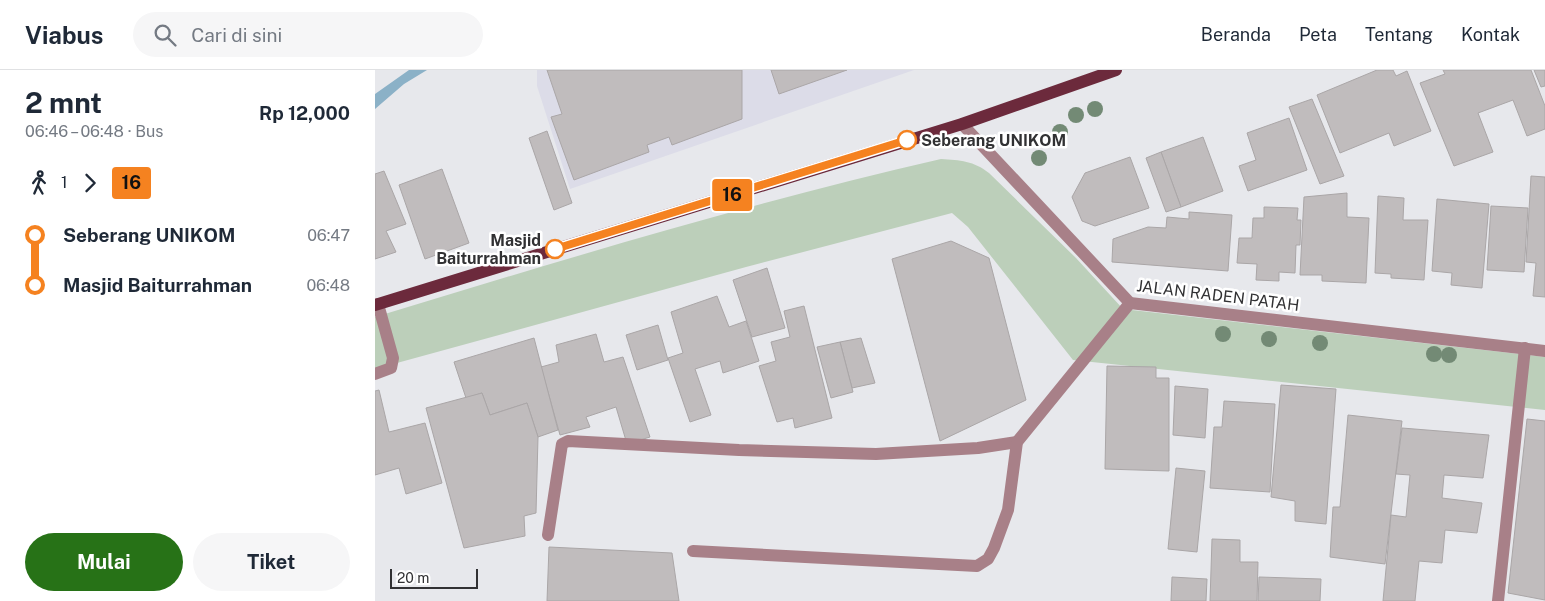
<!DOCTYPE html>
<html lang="id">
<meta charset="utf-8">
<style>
body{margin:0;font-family:"Public Sans",sans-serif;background:#f6f6f7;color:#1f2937;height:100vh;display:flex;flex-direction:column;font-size:19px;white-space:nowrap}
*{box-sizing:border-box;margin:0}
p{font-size:16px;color:#747a83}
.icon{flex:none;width:28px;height:28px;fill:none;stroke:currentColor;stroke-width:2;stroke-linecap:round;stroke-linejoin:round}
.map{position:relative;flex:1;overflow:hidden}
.details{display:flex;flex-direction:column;background:#fff;width:375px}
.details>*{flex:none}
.badge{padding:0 10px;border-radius:4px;font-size:18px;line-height:32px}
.scale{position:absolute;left:15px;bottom:12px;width:88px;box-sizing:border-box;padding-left:5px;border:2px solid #313133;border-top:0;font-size:14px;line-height:18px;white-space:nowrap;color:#313133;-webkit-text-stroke:4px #fff;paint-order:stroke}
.map>.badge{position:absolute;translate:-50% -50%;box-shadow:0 0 0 2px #fff}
.legs{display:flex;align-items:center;gap:8px;height:55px;padding:0 25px;font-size:16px}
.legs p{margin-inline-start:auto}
.head{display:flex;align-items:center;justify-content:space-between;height:85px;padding:0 25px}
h1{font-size:28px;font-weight:700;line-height:38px}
.primary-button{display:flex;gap:10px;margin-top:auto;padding:10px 25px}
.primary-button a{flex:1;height:58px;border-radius:30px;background:#277217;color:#fff;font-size:20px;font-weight:700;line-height:58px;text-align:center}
.primary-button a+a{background:#f6f6f7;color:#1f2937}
ul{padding:0 25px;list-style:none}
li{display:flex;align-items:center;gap:18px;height:50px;font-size:19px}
li i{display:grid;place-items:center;width:8px;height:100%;margin:0 6px;background:currentColor}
li i::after{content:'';width:12px;height:12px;margin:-6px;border:4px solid;border-radius:50%;background:#fff}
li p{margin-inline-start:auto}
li:first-child i{background:linear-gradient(#0000 50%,currentColor 0)}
li:last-child i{background:linear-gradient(currentColor 50%,#0000 0)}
header{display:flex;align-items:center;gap:30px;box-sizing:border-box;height:70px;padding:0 25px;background:#fff;border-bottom:1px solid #e0e1e3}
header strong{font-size:24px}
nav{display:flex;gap:28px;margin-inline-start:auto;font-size:18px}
.search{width:350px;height:45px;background:#f6f6f7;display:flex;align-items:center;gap:12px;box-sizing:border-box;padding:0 18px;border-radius:28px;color:#747a83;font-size:19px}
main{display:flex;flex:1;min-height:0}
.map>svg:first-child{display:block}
.built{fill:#dcdce8}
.green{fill:#bccfba}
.water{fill:#8bb1c7}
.building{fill:#c0bcbd;stroke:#aaa6a7}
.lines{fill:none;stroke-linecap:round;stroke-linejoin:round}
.minor{stroke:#a88088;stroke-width:12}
.major{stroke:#6c2a3c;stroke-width:12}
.tree{fill:#738a75}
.line-1-casing{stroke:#fff;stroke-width:11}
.line-1{stroke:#f58220;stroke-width:8}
.stop-1-dot{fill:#fff;stroke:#f58220;stroke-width:2.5}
.labels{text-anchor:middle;stroke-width:5;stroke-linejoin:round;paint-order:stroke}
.stop-label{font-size:16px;font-weight:bold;fill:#313133;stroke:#fff;text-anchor:start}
.street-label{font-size:16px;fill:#313133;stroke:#fff}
</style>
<header>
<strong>Viabus</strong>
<div class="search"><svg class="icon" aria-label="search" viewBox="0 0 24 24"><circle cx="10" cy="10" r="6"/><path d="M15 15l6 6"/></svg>Cari di sini</div>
<nav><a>Beranda</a><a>Peta</a><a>Tentang</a><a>Kontak</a></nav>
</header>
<main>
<section class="details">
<div class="head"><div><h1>2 mnt</h1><p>06:46 – 06:48 · Bus</p></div><b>Rp 12,000</b></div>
<div class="legs"><svg class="icon" aria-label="walk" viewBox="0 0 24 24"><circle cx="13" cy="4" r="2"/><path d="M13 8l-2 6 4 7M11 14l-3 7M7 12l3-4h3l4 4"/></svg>1<svg class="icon" aria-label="forward" viewBox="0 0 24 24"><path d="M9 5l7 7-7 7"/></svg><b class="badge" style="background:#f58220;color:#111">16</b></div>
<ul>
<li><i style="color:#f58220"></i><b>Seberang UNIKOM</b><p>06:47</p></li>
<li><i style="color:#f58220"></i><b>Masjid Baiturrahman</b><p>06:48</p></li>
</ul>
<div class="primary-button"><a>Mulai</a><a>Tiket</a></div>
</section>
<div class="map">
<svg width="1170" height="531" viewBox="0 0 1170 531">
<rect width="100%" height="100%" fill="#e7e8ec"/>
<path class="built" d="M162 0H539L195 119 162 16Z"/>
<path class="green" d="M566 89C585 90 599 91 614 103L701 188 748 239 1170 287V340L698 290 593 157 577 143 371 197 0 299V247C187 190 375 133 566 89Z"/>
<path class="water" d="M34 0H52L29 14 0 39V24Z"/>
<g class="building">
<path d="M172 0H367V49L297 75 294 67 272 75 274 82 199 110 176 47 187 44Z"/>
<path d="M396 0H472L404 24Z"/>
<path d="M1002 0H1018L1021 6 1032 1 1056 61 1019 76 1014 63 965 83 942 25Z"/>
<path d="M1068 0H1156L1170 36V59L1152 66 1138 30 1103 43 1118 82 1079 96 1045 13 1070 4Z"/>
<path d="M1159 0H1170V16L1166 17Z"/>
<path d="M937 29 969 106 945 114 914 37Z"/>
<path d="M914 48 932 100 873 121 864 96 881 90 872 63Z"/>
<path d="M172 61 197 133 179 140 154 68Z"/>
<path d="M828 67 848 121 806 137 786 82Z"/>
<path d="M786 82 806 137 791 142 771 88Z"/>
<path d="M755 87 774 138 720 156 707 151 697 127 710 103Z"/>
<path d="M67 99 94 173 50 189 24 115Z"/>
<path d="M9 101 31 154 11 161 21 182 0 189V104Z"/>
<path d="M1156 106 1170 107V227L1158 226 1161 193 1151 192Z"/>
<path d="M972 123V147L994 148 991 213 947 211V205H925L929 127Z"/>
<path d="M1003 126 1029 128 1028 150H1053L1049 210 1016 208V204L1000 203Z"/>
<path d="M1062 129 1114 134 1107 218 1076 215 1077 203 1057 201Z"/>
<path d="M1116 136 1153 138 1149 202 1112 200Z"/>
<path d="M889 137 923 138 922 150H926L925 175H921L920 203 904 202V211L881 210 882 194 862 193 864 168H877L878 148H889Z"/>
<path d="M814 142 857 145 853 201 737 192 738 169 773 157 791 158 792 147 814 149Z"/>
<path d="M576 171 614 188 651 330 565 371 517 189Z"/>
<path d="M392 198 410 258 377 267 358 210Z"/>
<path d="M342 226 354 257 371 251 384 291 348 303 345 291 320 299 336 345 315 352 293 288 308 283 296 242Z"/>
<path d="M429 236 457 348 420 358 418 348 402 352 384 296 401 291 396 272 415 267 409 241Z"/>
<path d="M283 255 293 290 262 300 251 265Z"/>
<path d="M221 264 229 292 248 287 275 367 252 374 241 337 211 347 215 357 185 365 166 297 184 292 181 275Z"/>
<path d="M159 268 183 360 163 367 152 333 115 345 107 323 91 328 79 292Z"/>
<path d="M486 268 500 313 477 318 465 272Z"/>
<path d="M465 272 478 322 456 328 442 277Z"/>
<path d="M732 296 781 297V308H794V401L730 399Z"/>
<path d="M906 315 961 319 951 454 920 451V431L896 427Z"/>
<path d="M800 316 833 319 830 368 798 365Z"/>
<path d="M4 320 14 362 50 353 67 413 31 424 24 398 0 405V321Z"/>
<path d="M107 323 115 345 152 333 163 367 161 443 149 446 150 466 89 478 51 338Z"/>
<path d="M849 331 900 334 895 422 835 418 839 357H847Z"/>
<path d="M973 345 1027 351 1010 494 955 487 958 437H965Z"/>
<path d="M1152 349 1170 351V530L1133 523Z"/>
<path d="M1027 358 1114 365 1108 408 1069 405 1067 428 1107 433 1102 463 1070 460 1067 493 1044 491 1040 531H1008L1016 445 1031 447 1035 405 1021 404Z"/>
<path d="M801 398 830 401 822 482 793 479Z"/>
<path d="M837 469 865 470V492H883L882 531H835Z"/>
<path d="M174 477 297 483 304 531H172Z"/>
<path d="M797 507 832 509 831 531H796Z"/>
<path d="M884 507 946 509 945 531H883Z"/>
</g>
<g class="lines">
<g class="minor">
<path d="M587 54 755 233 1170 281"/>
<path d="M0 304 16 298 18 288 3 234"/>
<path d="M173 465 187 374 193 371 364 380 501 384 603 378 642 372"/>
<path d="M318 481 602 496 613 489 619 478 633 440 642 372 755 233"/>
<path d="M1123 531 1150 278"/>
</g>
<path class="major" d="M0 235 587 54 741 0"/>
</g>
<g class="tree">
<circle cx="720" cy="39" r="8"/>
<circle cx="701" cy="45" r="8"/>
<circle cx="685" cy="62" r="8"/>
<circle cx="664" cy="88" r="8"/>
<circle cx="848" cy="264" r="8"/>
<circle cx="894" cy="269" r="8"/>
<circle cx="945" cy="273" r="8"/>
<circle cx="1059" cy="284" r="8"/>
<circle cx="1074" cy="285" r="8"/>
</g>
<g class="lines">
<defs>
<path id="line-1" d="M180 179 532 70"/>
</defs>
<use href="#line-1" class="line-1-casing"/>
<use href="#line-1" class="line-1"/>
</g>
<g class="stop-1-dot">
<circle cx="532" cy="70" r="9"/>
<circle cx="180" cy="179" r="9"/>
</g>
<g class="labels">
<g class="stop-label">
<text x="546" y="76">Seberang UNIKOM</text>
<text x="166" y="176" text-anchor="end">Masjid<tspan x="166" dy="18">Baiturrahman</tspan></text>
</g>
<g class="street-label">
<text transform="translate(843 225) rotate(7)" y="6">JALAN RADEN PATAH</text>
</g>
</g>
</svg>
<div class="scale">20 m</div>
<b class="badge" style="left:357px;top:125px;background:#f58220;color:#111">16</b>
</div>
</main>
